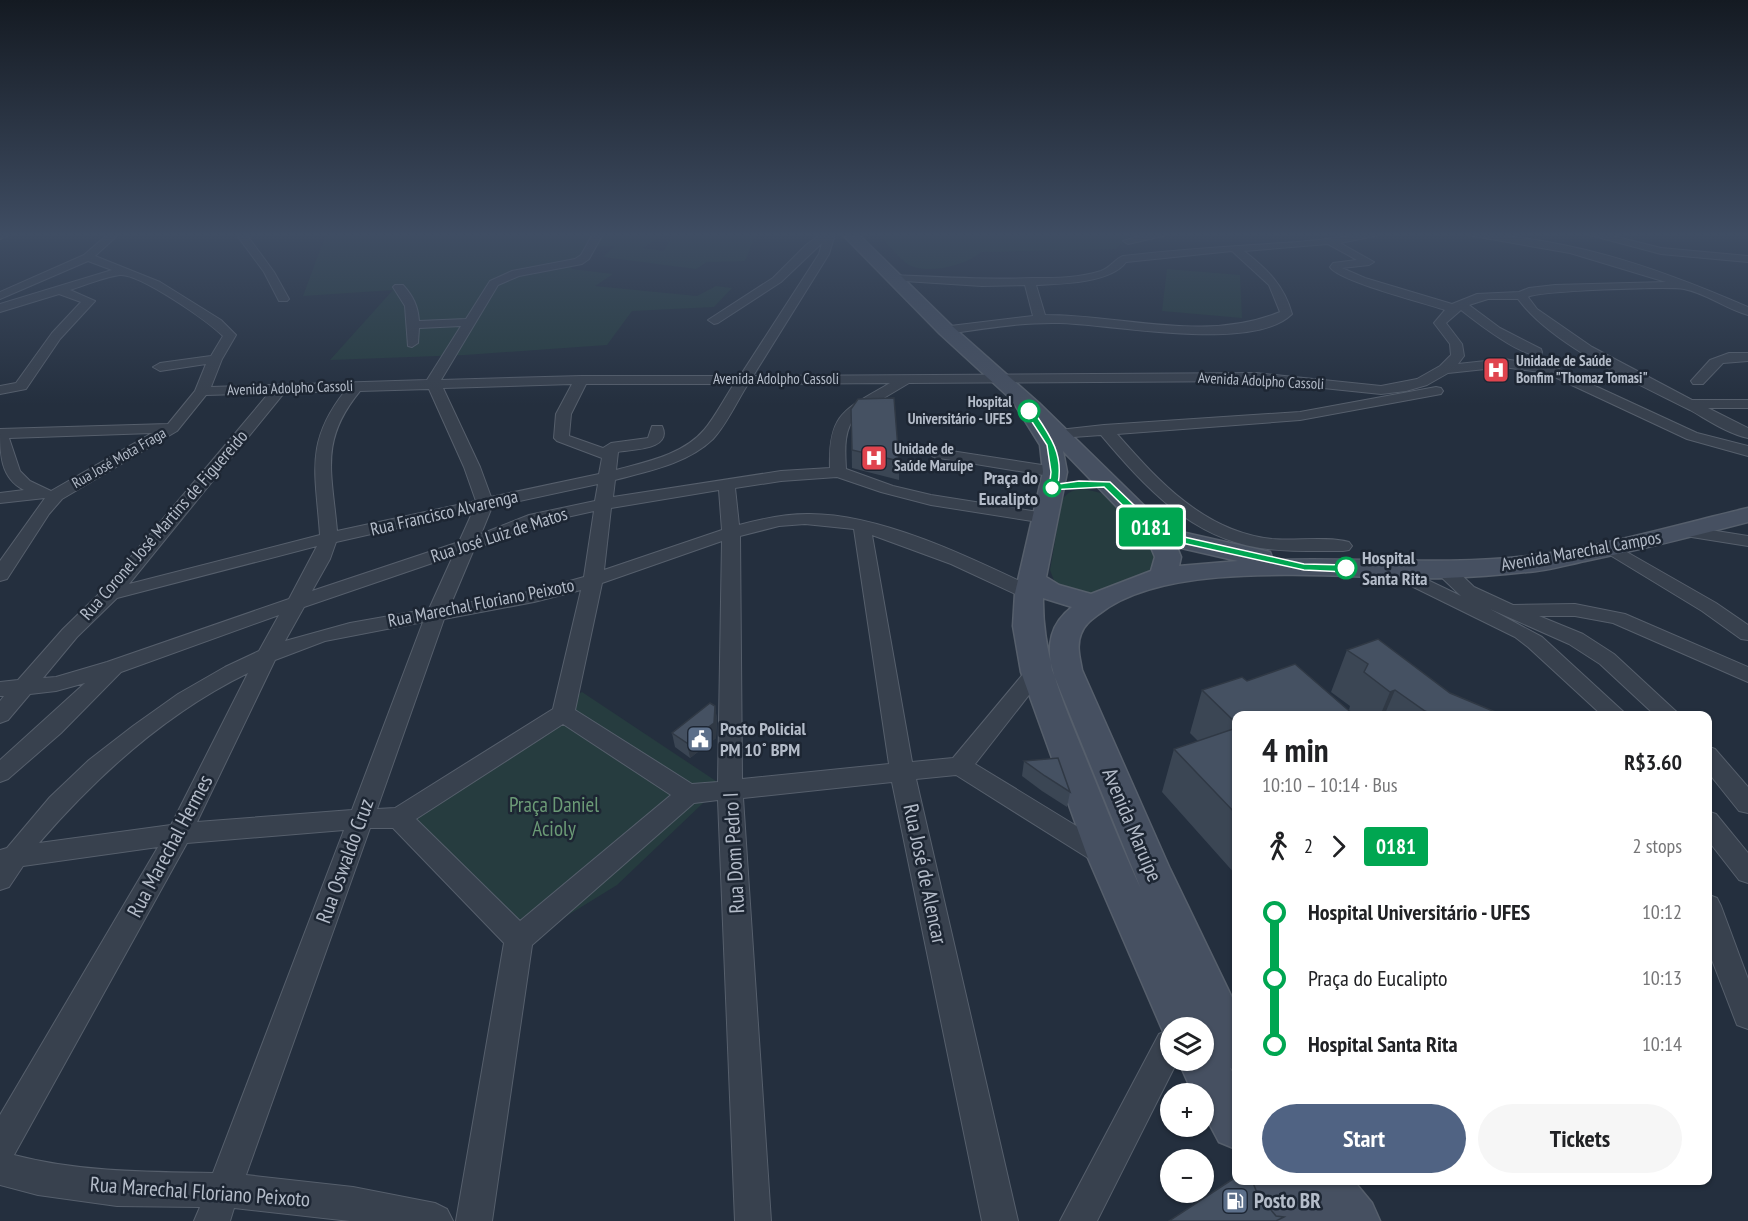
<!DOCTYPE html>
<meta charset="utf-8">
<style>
body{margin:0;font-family:"PT Sans Narrow",sans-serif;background:#f6f6f6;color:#202124;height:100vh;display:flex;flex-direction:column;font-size:22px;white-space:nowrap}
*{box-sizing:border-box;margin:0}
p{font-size:20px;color:#757577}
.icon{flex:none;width:33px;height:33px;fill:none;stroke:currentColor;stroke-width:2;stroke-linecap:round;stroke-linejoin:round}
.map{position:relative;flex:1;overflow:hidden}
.details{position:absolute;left:1232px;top:711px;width:480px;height:474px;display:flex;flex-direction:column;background:#fff;border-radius:12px;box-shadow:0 2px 4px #0004}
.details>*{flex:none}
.badge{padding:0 12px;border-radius:4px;font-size:21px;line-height:39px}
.tools{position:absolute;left:1160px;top:1017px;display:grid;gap:12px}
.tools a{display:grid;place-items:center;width:54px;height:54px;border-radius:50%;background:#fff;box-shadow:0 2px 4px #0004;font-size:30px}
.map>.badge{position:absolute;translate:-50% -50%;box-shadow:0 0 0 3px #fff}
.legs{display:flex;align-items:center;gap:9px;height:66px;padding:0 30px;font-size:20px}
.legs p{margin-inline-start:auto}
.headline{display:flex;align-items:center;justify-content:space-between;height:102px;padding:0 30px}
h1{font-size:33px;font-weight:600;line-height:45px}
.button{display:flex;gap:12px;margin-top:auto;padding:12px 30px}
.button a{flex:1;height:69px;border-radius:36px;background:#506383;color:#fff;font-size:24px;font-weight:600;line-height:69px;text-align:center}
.button a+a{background:#f6f6f6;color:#202124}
ul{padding:0 30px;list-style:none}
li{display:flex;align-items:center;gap:21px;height:66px;font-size:22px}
li i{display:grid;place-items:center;width:9px;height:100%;margin:0 8px;background:currentColor}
li i::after{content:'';width:15px;height:15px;margin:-8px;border:4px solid;border-radius:50%;background:#fff}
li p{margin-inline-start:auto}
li:first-child i{background:linear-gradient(#0000 50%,currentColor 0)}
li:last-child i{background:linear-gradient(currentColor 50%,#0000 0)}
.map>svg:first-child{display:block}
.green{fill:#263c3f}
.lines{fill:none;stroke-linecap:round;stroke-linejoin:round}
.street-casing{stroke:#565f6c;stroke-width:2}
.secondary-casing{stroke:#565f6c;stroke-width:3}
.street{fill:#38414e;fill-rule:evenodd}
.secondary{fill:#465061;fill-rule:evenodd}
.wall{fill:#3b4654}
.shaded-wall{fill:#303945}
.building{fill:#455162;stroke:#303945;stroke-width:1.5}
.line-1{fill:#00a651;stroke:#fff;stroke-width:1.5}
.stop-1-dot{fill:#fff;stroke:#00a651;stroke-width:3}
.labels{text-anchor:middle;stroke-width:5;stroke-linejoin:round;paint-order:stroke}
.far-poi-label{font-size:15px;font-weight:bold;fill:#b4bcc9;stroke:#1d2633;text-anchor:start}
.far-street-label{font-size:15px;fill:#b4bcc9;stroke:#1d2633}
.far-stop-label{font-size:15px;font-weight:bold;fill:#b4bcc9;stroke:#1d2633;text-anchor:end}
.stop-label{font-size:18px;font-weight:bold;fill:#b4bcc9;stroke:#1d2633;text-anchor:end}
.street-label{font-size:18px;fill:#b4bcc9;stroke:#1d2633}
.poi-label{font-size:18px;font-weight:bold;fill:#b4bcc9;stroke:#1d2633;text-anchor:start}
.near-park-label{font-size:21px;fill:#6b9a76;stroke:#1d2633}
.near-street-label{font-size:21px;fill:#b4bcc9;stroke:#1d2633}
.near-poi-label{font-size:21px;font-weight:bold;fill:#b4bcc9;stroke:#1d2633;text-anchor:start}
</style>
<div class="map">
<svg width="1748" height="1221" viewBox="0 0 1748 1221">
<rect width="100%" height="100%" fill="#242f3e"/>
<g class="green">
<path d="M326 234H665L643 248 664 251 673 234H756L745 261 707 262 696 269 603 257 615 246H587L579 258 570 263 572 269 613 274 595 286 697 296 716 286 732 288 714 307 632 311 607 345 465 355 330 360 393 290 303 296Z"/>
<path d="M879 234H1135L1126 239 1116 249 981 252C967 265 927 275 909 265 898 258 888 244 879 234Z"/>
<path d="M1167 269 1240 275 1242 318 1162 311Z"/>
<path d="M1084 489 1101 493 1109 497 1154 544 1162 557 1148 576 1082 598 1055 583 1050 570 1062 500C1068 491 1074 490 1084 489Z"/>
<path d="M582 692 722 785 617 885 518 946 387 816Z"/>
</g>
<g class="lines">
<defs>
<g id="street">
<path d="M0 234H11L0 239Z"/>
<path d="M108 234H119L95 256 160 282 221 320 236 335 222 359 211 387 427 380 461 326 419 328 418 343 412 347 408 346 405 306 393 287 395 285H403C413 296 418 306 419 321L466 319 490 281 512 271 575 259 581 255 593 234H603L589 259 582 264 519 276 498 285 441 380 582 376H740L819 254 822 243 781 282 718 323 714 324 708 320 773 278 806 245 821 234H835L829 254 753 376 1256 373 1381 386 1417 379 1440 366 1451 355 1450 344 1434 323 1445 310C1425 303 1338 281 1330 267L1333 263 1357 260 1328 244 1244 251C1267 269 1284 285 1292 314 1253 353 1112 324 1059 323 1021 322 984 329 946 334L940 330 942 327 1033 316 1025 285 982 286 889 280 888 278 893 275C939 277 985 280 1032 278 1054 278 1080 278 1101 271 1111 267 1115 259 1123 256 1181 249 1239 246 1298 242 1327 240 1355 234 1385 234L1340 243 1374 262 1369 265 1342 268 1365 278 1452 304 1477 294 1519 292 1529 288 1555 285 1666 282 1570 253 1462 234C1562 234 1658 268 1748 307V315C1726 309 1706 293 1684 289 1669 286 1537 291 1528 297L1537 309 1592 347 1692 400H1748V408H1708L1748 428V438C1728 434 1708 420 1690 410 1637 383 1553 346 1518 299H1488L1469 305 1500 328 1541 349 1542 352 1541 355C1523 359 1475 321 1461 310L1446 323 1462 344 1464 356 1458 364 1504 359 1554 367 1697 433 1748 446V456L1687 439 1546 373 1504 367 1448 373 1427 385 1406 391 1381 394 1256 381 909 383 857 414C843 430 845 450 846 469L893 486 931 495 1051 514 1054 518 1051 522 1045 523 931 505 881 492 837 477 781 481 735 488 739 525C761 519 784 514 807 514 879 513 970 557 1036 589L1039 593 1036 597H1022L951 564 872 535 912 762 953 758 1029 667 1036 665 1043 667 1047 672 1043 677 975 764 1114 849 1118 856 1114 863 1105 867 1096 863 956 775 916 779 1018 1221H982L892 782 743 798 771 1221H735L718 800 694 803 532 945 492 1221H456L504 943 393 828H370L246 1175 353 1187 435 1203 447 1209 453 1221H350L234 1208 230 1221H194L200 1207 117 1206 38 1195 0 1185V1115L158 847 23 866 9 887 0 890V850L7 848 50 797 89 760 133 726 178 694 225 667 259 651 279 615 121 672 61 733 8 779 0 782V760L85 683 56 691 30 694 8 720 0 723V701L4 696H0V682L18 680 63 629 103 590 269 393 206 395 177 431 62 499 49 514 7 579 0 581V561L45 498 0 503V493L24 490C0 478 0 453 0 429L168 424 195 391 206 364 160 371 153 367 160 363 211 356 223 336C208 321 139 273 120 275 104 277 86 285 70 290L95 301 60 339 26 389 0 394V386L16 383 52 333 81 302 59 294 0 312V304L112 270 88 261 0 299V292L84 255ZM1232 251 1269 285 1280 312C1204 343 1124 315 1045 315L1036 285C1062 284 1111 283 1126 262ZM890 383C846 409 828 412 830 468L781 471 613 497 615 480C648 471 687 464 713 439 727 424 737 401 748 384ZM572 384 556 414 554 438 557 441 602 458 599 474 491 497 480 467 443 388ZM586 384H734C724 399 715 417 704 430 683 455 645 462 616 470L618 452C633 449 673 450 662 426H652L648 438 611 443 603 448 569 436 571 414ZM429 389 464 467 476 501 337 531C332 472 319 441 360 391ZM345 391C304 443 316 474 320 535L129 584 284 393ZM152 433 51 491 30 481 20 471 9 438ZM598 484 595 501 529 515 481 534 492 507ZM719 490 722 530 604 570 611 508ZM473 511 459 542 312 591 330 559 336 542ZM594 511 584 577 534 591 450 606 474 549 540 523ZM805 524 854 529 889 764 742 779 740 536 779 526ZM722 541 718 782 692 784 575 710 602 583ZM317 546 289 599 107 662 56 677 43 678 77 637 117 598ZM453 556 429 609 350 623 285 641 304 607ZM581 590 553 709 395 808 377 809 444 619 534 602ZM423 622 352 810 197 822 275 660 325 641ZM248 673 171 825 39 843C97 776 167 712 248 673ZM563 724 671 795 520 921 416 819ZM344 830 213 1173C146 1172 79 1172 14 1155L187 843Z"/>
<path d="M236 234H246L274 272 289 299 287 301H279L264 272Z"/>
<path d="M1147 234H1171L1128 244 1123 241Z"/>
<path d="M1586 234H1605L1661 248 1748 256V262L1661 254Z"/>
<path d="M1729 353H1748V361L1723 363 1703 384H1693L1691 381 1710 360Z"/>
<path d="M1436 387 1441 388 1443 391 1441 394 1300 420 1117 434C1159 482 1205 532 1272 539 1297 541 1325 536 1349 542L1352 546 1349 550 1343 551C1315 551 1287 552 1260 548 1190 537 1145 487 1101 435L1059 438 1052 434 1059 430 1104 425 1300 412Z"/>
<path d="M938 449 1055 467 1063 472 1055 477 933 457 930 454Z"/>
<path d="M1685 526 1748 536V546L1679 535 1676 531 1679 527Z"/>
<path d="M1611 543 1716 603 1748 625V640L1741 639 1702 611 1605 552 1602 548 1605 544Z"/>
<path d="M1394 564 1461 596 1438 574 1436 570 1438 566H1452L1474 587 1513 605 1575 604 1625 614 1748 667V682L1613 623 1575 616H1539L1583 634 1614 654 1681 716H1656L1600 664 1569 644 1490 609 1542 637 1628 716H1603L1528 647 1515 637 1387 574 1385 570 1387 566Z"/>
<path d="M1707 746 1715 749 1748 787V813L1739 811 1707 771Z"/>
<path d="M1707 811 1716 814 1748 853V883L1739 880 1707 839Z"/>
<path d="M1707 894 1717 898 1721 906 1748 979V1029L1737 1025 1707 947Z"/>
<path d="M1170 1029V1060H1178L1097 1221H1060L1159 1034Z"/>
</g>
<g id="secondary">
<path d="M842 234H858L952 326 1039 403 1168 529 1270 552 1273 560C1358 557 1444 566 1529 556 1603 547 1676 525 1748 508V522C1694 536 1639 550 1585 561 1566 565 1546 571 1527 572 1500 575 1472 577 1445 578 1353 581 1173 555 1099 614 1091 620 1084 625 1081 634 1076 646 1080 658 1082 670L1170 869 1236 1006V1071L1230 1068 1236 1079V1149L1219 1142 1203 1112V1094H1193L1178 1060H1203V1039L1208 1041 1204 1033 1203 1035V1028H1170L1168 1043 1088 858 1021 672 1013 626 1015 593 1043 472 1040 445 1012 400 940 334ZM1063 451 1147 538 1155 557 1151 571 1091 594 1059 585 1046 577 1067 472ZM1177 547 1238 561 1179 566 1181 557ZM1043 598 1072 607C1050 624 1047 644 1052 670L1141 889C1122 849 1106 807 1089 766 1066 708 1042 661 1043 598Z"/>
<path d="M1248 1180H1353L1372 1203 1380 1221H1274L1255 1198Z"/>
</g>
</defs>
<use href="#street" class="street-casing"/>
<use href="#secondary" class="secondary-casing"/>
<use href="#street" class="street"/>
<use href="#secondary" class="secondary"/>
</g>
<g class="wall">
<path d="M851 409 899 461V480L852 468Z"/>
<path d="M1347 650 1505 716H1236V875L1162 792 1174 749 1198 741 1190 733 1202 690 1247 681 1349 710 1350 706 1331 692Z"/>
<path d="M715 706 717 720 716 738 690 758 675 747 672 733Z"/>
<path d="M1024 761 1070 792 1067 807 1042 791 1022 776Z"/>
</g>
<g class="shaded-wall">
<path d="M1395 690 1384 716H1380L1390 692Z"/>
<path d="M715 706 717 720 716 738 690 758 687 743Z"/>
</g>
<g class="building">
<path d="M894 398 899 461 852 450 851 409 858 399Z"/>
<path d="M1378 639 1450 693 1505 716H1436L1425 711 1395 690 1390 692 1364 672 1368 664 1347 650Z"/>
<path d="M1295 664 1355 716H1236V723L1202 690 1242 677 1247 681Z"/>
<path d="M710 703 715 706 714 723 687 743 672 733Z"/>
<path d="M1236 728V814L1174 749Z"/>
<path d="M1058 758 1070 792 1045 776 1024 761Z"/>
<path d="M1236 1177V1180H1252L1257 1193 1276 1216 1284 1217 1276 1221H1169Z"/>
</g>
<linearGradient id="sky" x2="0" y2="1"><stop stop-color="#141a22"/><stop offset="0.58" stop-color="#3f4d63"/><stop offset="1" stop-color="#3f4d63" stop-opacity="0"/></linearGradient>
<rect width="1748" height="405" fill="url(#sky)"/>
<path class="line-1" d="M1026 409H1032C1049 434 1064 453 1058 484L1079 481 1110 482 1162 532 1304 564 1346 565 1351 568 1346 572 1304 570 1155 537 1104 487 1049 490 1051 472 1047 445 1025 411Z"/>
<defs>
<symbol id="hospital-square" viewBox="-11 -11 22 22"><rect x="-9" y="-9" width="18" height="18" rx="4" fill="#e0444e" stroke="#1d2633"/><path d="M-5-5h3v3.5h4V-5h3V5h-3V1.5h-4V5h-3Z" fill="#fff"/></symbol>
<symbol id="civic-square" viewBox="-11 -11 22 22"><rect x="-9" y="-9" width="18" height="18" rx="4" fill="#5c6f8a" stroke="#1d2633"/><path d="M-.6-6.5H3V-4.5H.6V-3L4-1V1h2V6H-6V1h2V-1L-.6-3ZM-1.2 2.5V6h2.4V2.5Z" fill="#fff"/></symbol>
<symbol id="fuel-square" viewBox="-11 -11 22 22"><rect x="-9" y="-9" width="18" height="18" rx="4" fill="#5c6f8a" stroke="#1d2633"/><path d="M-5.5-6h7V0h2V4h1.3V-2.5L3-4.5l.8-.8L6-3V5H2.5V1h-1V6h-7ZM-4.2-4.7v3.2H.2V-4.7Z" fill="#fff"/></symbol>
</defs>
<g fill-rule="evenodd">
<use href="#hospital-square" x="1481" y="355" width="30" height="30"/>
<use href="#hospital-square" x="859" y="443" width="30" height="30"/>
<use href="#civic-square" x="685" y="724" width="30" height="30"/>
<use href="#fuel-square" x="1220" y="1186" width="30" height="30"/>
</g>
<g class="stop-1-dot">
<circle cx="1029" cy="411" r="10"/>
<circle cx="1052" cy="488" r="8"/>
<circle cx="1346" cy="568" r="10"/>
</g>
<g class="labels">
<g class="far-poi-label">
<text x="1516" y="366">Unidade de Saúde<tspan x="1516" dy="17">Bonfim "Thomaz Tomasi"</tspan></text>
<text x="894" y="454">Unidade de<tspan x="894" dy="17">Saúde Maruípe</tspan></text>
</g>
<g class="far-street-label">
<text x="776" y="384">Avenida Adolpho Cassoli</text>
<text transform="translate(1261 381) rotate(3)" y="5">Avenida Adolpho Cassoli</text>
<text transform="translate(290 388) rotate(-2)" y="5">Avenida Adolpho Cassoli</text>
<text transform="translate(119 458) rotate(-30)" y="5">Rua José Mota Fraga</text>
</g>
<g class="far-stop-label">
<text x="1012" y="407">Hospital<tspan x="1012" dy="17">Universitário - UFES</tspan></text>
</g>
<g class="stop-label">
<text x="1038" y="484">Praça do<tspan x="1038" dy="21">Eucalipto</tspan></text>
<text x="1362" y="564" text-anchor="start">Hospital<tspan x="1362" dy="21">Santa Rita</tspan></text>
</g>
<g class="street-label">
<text transform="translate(444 513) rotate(-13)" y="6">Rua Francisco Alvarenga</text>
<text transform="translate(164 525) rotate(-49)" y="6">Rua Coronel José Martins de Figuereido</text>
<text transform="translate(499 535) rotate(-18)" y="6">Rua José Luiz de Matos</text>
<text transform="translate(1581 551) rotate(-10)" y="6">Avenida Marechal Campos</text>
<text transform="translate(481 603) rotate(-11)" y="6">Rua Marechal Floriano Peixoto</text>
</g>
<g class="poi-label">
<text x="720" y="735">Posto Policial<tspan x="720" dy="21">PM 10˚ BPM</tspan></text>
</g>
<g class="near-park-label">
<text x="554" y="812">Praça Daniel<tspan x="554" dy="24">Acioly</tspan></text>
</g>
<g class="near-street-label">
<text transform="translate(1132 825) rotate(67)" y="7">Avenida Maruípe</text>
<text transform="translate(170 846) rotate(-62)" y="7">Rua Marechal Hermes</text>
<text transform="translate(734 853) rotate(-93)" y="7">Rua Dom Pedro I</text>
<text transform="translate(345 861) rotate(-70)" y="7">Rua Oswaldo Cruz</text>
<text transform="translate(925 874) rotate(78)" y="7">Rua José de Alencar</text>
<text transform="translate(200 1192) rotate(4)" y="7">Rua Marechal Floriano Peixoto</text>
</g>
<g class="near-poi-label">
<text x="1254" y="1208">Posto BR</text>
</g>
</g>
</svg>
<div class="tools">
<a><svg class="icon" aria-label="layers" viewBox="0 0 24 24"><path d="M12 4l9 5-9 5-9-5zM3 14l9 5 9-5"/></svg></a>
<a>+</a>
<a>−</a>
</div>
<b class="badge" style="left:1151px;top:527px;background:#00a651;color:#fff">0181</b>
<section class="details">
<div class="headline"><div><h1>4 min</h1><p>10:10 – 10:14 · Bus</p></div><b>R$3.60</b></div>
<div class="legs"><svg class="icon" aria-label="walk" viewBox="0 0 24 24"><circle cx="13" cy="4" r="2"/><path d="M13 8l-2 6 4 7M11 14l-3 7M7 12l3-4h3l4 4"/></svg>2<svg class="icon" aria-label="forward" viewBox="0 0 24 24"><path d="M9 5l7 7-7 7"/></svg><b class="badge" style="background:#00a651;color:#fff">0181</b><p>2 stops</p></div>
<ul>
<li><i style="color:#00a651"></i><b>Hospital Universitário - UFES</b><p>10:12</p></li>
<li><i style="color:#00a651"></i><span>Praça do Eucalipto</span><p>10:13</p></li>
<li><i style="color:#00a651"></i><b>Hospital Santa Rita</b><p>10:14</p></li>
</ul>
<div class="button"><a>Start</a><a>Tickets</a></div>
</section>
</div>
